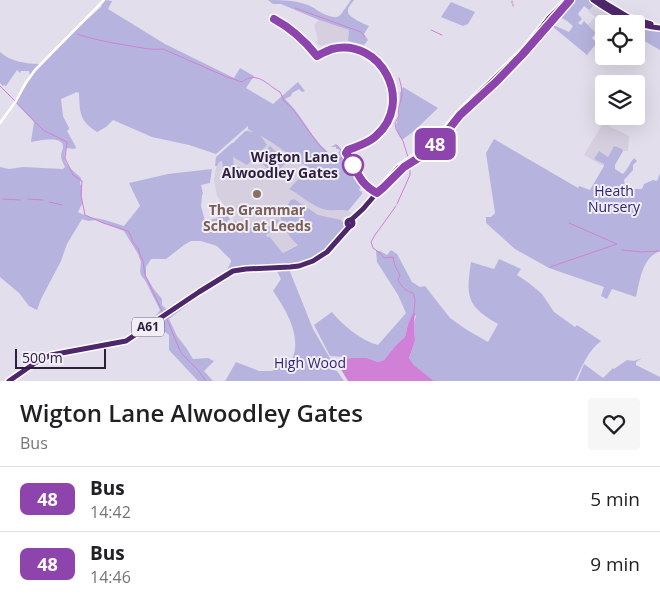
<!DOCTYPE html>
<style>
body{margin:0;font-family:"Open Sans",sans-serif;background:#f6f6f6;color:#202124;height:100vh;display:flex;flex-direction:column;font-size:19px;white-space:nowrap}
*{box-sizing:border-box;margin:0}
p{font-size:16px;color:#757577}
.icon{flex:none;width:28px;height:28px;fill:none;stroke:currentColor;stroke-width:2;stroke-linecap:round;stroke-linejoin:round}
.map{position:relative;height:381px;overflow:hidden}
.sheet{display:flex;flex-direction:column;background:#fff;flex:1}
.sheet>*{flex:none}
.badge{padding:0 10px;border-radius:8px;font-size:18px;line-height:32px}
.controls{position:absolute;left:595px;top:15px;display:grid;gap:10px}
.controls a{display:grid;place-items:center;width:50px;height:50px;border-radius:5px;background:#fff;box-shadow:0 5px 20px #0002;font-size:25px}
.scale{position:absolute;left:15px;bottom:12px;width:91px;box-sizing:border-box;padding-left:5px;border:2px solid #2d1e3c;border-top:0;font-size:14px;line-height:18px;white-space:nowrap;color:#2d1e3c;-webkit-text-stroke:4px #f1eef7;paint-order:stroke}
.map>.badge{position:absolute;translate:-50% -50%;box-shadow:0 0 0 2px #fff}
.round{display:grid;place-items:center;flex:none;width:52px;height:52px;border-radius:5px;background:#f6f6f6}
.summary{display:flex;align-items:center;justify-content:space-between;height:85px;padding:0 20px}
h1{font-size:24px;font-weight:600;line-height:38px}
ul{padding:0;list-style:none}
li{display:flex;align-items:center;gap:15px;height:65px;padding:0 20px;border-top:1px solid #e0e0e0}
li div{flex:1}
li b{display:block;font-size:19px}
li em{font-style:normal}
li .badge{min-width:55px;font-weight:700;text-align:center}
.map>svg:first-child{display:block}
.built{fill:#d5cfdf}
.green{fill:#b6b4de}
.water{fill:#d080d6}
.lines{fill:none;stroke-linecap:round;stroke-linejoin:round}
.stream{stroke:#d080d6;stroke-width:1}
.highway-casing{stroke:#fff;stroke-width:8}
.minor{stroke:#fff;stroke-width:2.5}
.highway{stroke:#4e276a;stroke-width:5}
.line-casing{stroke:#fff;stroke-width:11}
.line{stroke:#8e44ad;stroke-width:8}
.stop-dot{fill:#fff;stroke:#8e44ad;stroke-width:2.5}
.education-dot{fill:#8d6e63;stroke:#f1eef7;stroke-width:2}
.labels{text-anchor:middle;stroke-width:4;stroke-linejoin:round;paint-order:stroke}
.shield{fill:#f1eef7;stroke:#685c74;stroke-width:1}
.shield-label{font-size:12px;font-weight:bold;fill:#2d1e3c}
.stop-label{font-size:14px;font-weight:bold;fill:#2d1e3c;stroke:#f1eef7;text-anchor:end}
.park-label{font-size:14px;fill:#322576;stroke:#f1eef7}
.education-label{font-size:14px;font-weight:bold;fill:#785e54;stroke:#f1eef7}
</style>
<div class="map">
<svg width="660" height="381" viewBox="0 0 660 381">
<rect width="100%" height="100%" fill="#e2deeb"/>
<g class="built">
<path d="M595 4 610 15 609 19 610 24H604V41L603 38 602 39 588 25 595 17 588 11Z"/>
<path d="M319 20 349 30 348 41 335 42 320 46 316 42 318 40 314 25Z"/>
<path d="M603 123 629 136 628 151H623L622 150 614 146 603 166 584 155Z"/>
<path d="M248 129 274 144 309 168 289 189 311 203 338 210H346L355 215 352 217H344L342 221 344 229 330 248 296 245 283 253 269 236 240 226 234 222 230 210 229 211 217 196 214 179 218 158Z"/>
</g>
<g class="green">
<path d="M105 0 112 1 108 9 165 44 234 78 240 68 254 76 246 88 273 104 298 82 305 91 302 92 299 89 292 93 291 96 285 99 286 100C305 118 314 146 338 159L340 156 338 154 340 150 338 149H336V147H331L336 144 350 161 363 184 359 190 362 192V194L348 211C341 209 335 211 328 210 316 209 300 195 289 189L309 168 274 144 261 136 267 145 247 165 233 157 234 167H240L241 173 232 174 231 167 223 168 222 161 219 162 217 166H215L216 157 232 143H233L245 131 253 132 248 129V126L216 154 189 145 152 137 113 120 106 127 97 132C79 120 80 113 79 93L77 92 61 99 63 116 69 128V129L67 131 76 147 75 149 66 148C61 165 71 168 81 178L80 184 82 186V204L78 212C87 217 95 218 105 220 111 222 118 224 124 226L140 206 129 183 168 174 212 169 210 183 201 185 203 194 202 195 201 206 205 221 218 218 220 213 224 211 228 214 230 220H228L223 231 225 232 231 222 232 223 234 221 243 223 244 222 248 228 269 227 272 223V219H276L279 220 273 230 266 235 268 237 269 236 283 253 298 245C289 238 284 227 280 216L291 200 294 199 318 215 341 220 345 224V227C338 238 330 249 319 256 300 268 257 268 234 269L226 272 231 262V260L217 246 201 241H191L184 245 166 259H151L146 267V276L153 288 162 299V305L166 309 173 305 176 306 146 326 159 312 160 310 146 282 141 275 140 271 141 262 138 254 124 231 96 220 88 221 82 219 67 244 61 261 41 299 37 310 29 306 19 293 0 277V167L9 169 23 167 63 169 65 167C63 163 61 159 61 155 61 153 63 150 63 147 63 135 38 141 31 142L34 122 16 103 29 80 36 71 68 37 102 6 101 5Z"/>
<path d="M268 0C284 0 300 0 314 8 319 12 333 20 339 16 342 14 348 4 351 0H354C352 3 347 8 348 12 348 17 364 24 369 26L364 34 368 40 364 45 348 41 349 30 319 20 281 4H273Z"/>
<path d="M573 0H590L610 14V15L595 4 589 10 584 6 578 14 582 19 578 23 581 25 584 21 596 33 592 38 595 41 598 39 597 38 598 37 600 39 587 55 552 26 550 27 551 24 569 32 573 26 567 21 560 17 556 22V24L552 23 567 5Z"/>
<path d="M451 2 475 12 468 24 463 26 441 17Z"/>
<path d="M636 24 660 29V50L636 36Z"/>
<path d="M0 52C9 61 27 64 39 64L30 76 29 71H21L20 73 17 70 6 86 4 85 3 86 0 83Z"/>
<path d="M403 87 438 108 414 131 402 140 398 134 396 126 399 114 400 93Z"/>
<path d="M494 139 578 188 579 186 590 190 604 166V164L594 159 599 151 608 157 614 146 622 149 623 151 615 165V169L623 174C628 169 629 164 634 158L637 161 633 165V170L624 180C624 190 635 189 642 189L644 184 653 180 657 181 660 173V251C642 258 640 280 636 297L612 289 607 299 601 296 604 287 549 268 515 249 486 223V217H491L495 213 486 153Z"/>
<path d="M270 146 287 162 274 175 258 159Z"/>
<path d="M391 250 397 254 412 282 420 287 425 286 450 318 467 330 488 342 498 324C466 306 466 296 471 262L494 269 499 259 521 269 517 275 529 283 542 294 554 312 575 327 577 325 601 341C588 351 582 366 575 381H434L414 365 409 358 415 341 414 323 416 316 413 313 408 324 405 337 396 345 384 360 378 362 367 358H351L344 359 343 357 330 356 314 325 332 312C342 325 362 341 378 345L406 313 398 295 377 262 376 251H380L387 255Z"/>
<path d="M276 269H289L313 329 334 365 333 370 337 371 344 381H225L236 362 259 371H272L292 360C293 356 295 352 295 348 297 328 284 307 273 291L281 279Z"/>
<path d="M195 296V299L169 319 177 336 187 349 193 359 208 358 214 361 204 371 213 381H198L169 350V335L164 331 165 328 154 324Z"/>
<path d="M642 358 636 362V365L660 377V381H577L584 364 603 378 613 368 614 369 627 360 634 361Z"/>
</g>
<path class="water" d="M413 313H415L414 323 415 341 409 358 414 365 434 381H348L339 366 344 359 351 358H367L378 362 384 360 396 345 405 337 408 324Z"/>
<g class="lines">
<g class="stream">
<path d="M512 1V3"/>
<path d="M513 4V6"/>
<path d="M295 8 361 32 365 37"/>
<path d="M431 30 442 35"/>
<path d="M77 34C95 40 113 43 131 46 142 48 152 50 163 49L227 77 242 82C257 70 267 85 280 92L282 96"/>
<path d="M399 78C401 84 402 89 402 95 401 102 397 109 399 116L395 123 396 129 403 141 408 157"/>
<path d="M0 86 15 101"/>
<path d="M282 96 284 101 292 108 319 145 335 160 341 159 342 157 345 158 354 173"/>
<path d="M17 103 43 130 67 142 65 158 73 175 82 181 81 195 85 215 103 223 128 231 132 238V241L138 248 141 257 143 261 145 275 163 313"/>
<path d="M337 145 344 154 345 157"/>
<path d="M3 199 20 200"/>
<path d="M28 199 43 200"/>
<path d="M49 202 62 205"/>
<path d="M397 204 410 175V164"/>
<path d="M396 206 375 235 371 242 373 248 380 253 384 258 393 257 395 266 400 275 398 280C402 287 405 291 413 293L415 300 414 312"/>
<path d="M622 250 642 252 660 251"/>
<path d="M550 267 617 244 569 223"/>
<path d="M166 317 181 353 198 370 206 381"/>
</g>
<defs>
<g id="highway">
<path d="M593 0C613 14 634 26 660 28"/>
<path d="M600 0 628 17 651 24"/>
<path d="M541 34 558 14"/>
<circle cx="350" cy="223" r="3"/>
<path d="M351 220 363 209 398 168 423 151 442 134 459 113 525 49 549 18 567 0"/>
<path d="M9 381 35 363 51 355 126 341 199 292 233 271 246 269 290 267 299 266 313 261 327 252 350 226"/>
</g>
</defs>
<use href="#highway" class="highway-casing"/>
<path class="minor" d="M0 123 16 101 25 84 35 70 104 0"/>
<use href="#highway" class="highway"/>
</g>
<g class="lines">
<defs>
<path id="line" d="M274 19C291 28 305 41 317 56 322 53 327 51 332 49 381 37 415 102 376 136 369 143 358 146 348 150L346 153C358 170 357 182 377 193L384 187 404 167 420 157 441 139 460 115 496 82 522 55 570 0"/>
</defs>
<use href="#line" class="line-casing"/>
<use href="#line" class="line"/>
</g>
<circle class="stop-dot" cx="353" cy="165" r="10"/>
<circle class="education-dot" cx="257" cy="194" r="5"/>
<g class="labels">
<rect class="shield" x="132" y="317.5" width="32" height="19" rx="4"/>
<g class="shield-label">
<text x="148" y="331">A61</text>
</g>
<g class="stop-label">
<text x="338" y="162">Wigton Lane<tspan x="338" dy="16">Alwoodley Gates</tspan></text>
</g>
<g class="park-label">
<text x="614" y="196">Heath<tspan x="614" dy="16">Nursery</tspan></text>
<text x="310" y="368">High Wood</text>
</g>
<g class="education-label">
<text x="257" y="215">The Grammar<tspan x="257" dy="16">School at Leeds</tspan></text>
</g>
</g>
</svg>
<div class="controls">
<a><svg class="icon" aria-label="locate" viewBox="0 0 24 24"><circle cx="12" cy="12" r="6"/><path d="M12 2v4M12 18v4M2 12h4M18 12h4"/></svg></a>
<a><svg class="icon" aria-label="layers" viewBox="0 0 24 24"><path d="M12 4l9 5-9 5-9-5zM3 14l9 5 9-5"/></svg></a>
</div>
<div class="scale">500 m</div>
<b class="badge" style="left:435px;top:144px;background:#8e44ad;color:#fff">48</b>
</div>
<section class="sheet">
<div class="summary"><div><h1>Wigton Lane Alwoodley Gates</h1><p>Bus</p></div><a class="round"><svg class="icon" aria-label="heart" viewBox="0 0 24 24"><path d="M12 20l-8-8c-3-5 5-10 8-4 3-6 11-1 8 4z"/></svg></a></div>
<ul>
<li><span class="badge" style="background:#8e44ad;color:#fff">48</span><div><b>Bus</b><p>14:42</p></div><em>5 min</em></li>
<li><span class="badge" style="background:#8e44ad;color:#fff">48</span><div><b>Bus</b><p>14:46</p></div><em>9 min</em></li>
</ul>
</section>
